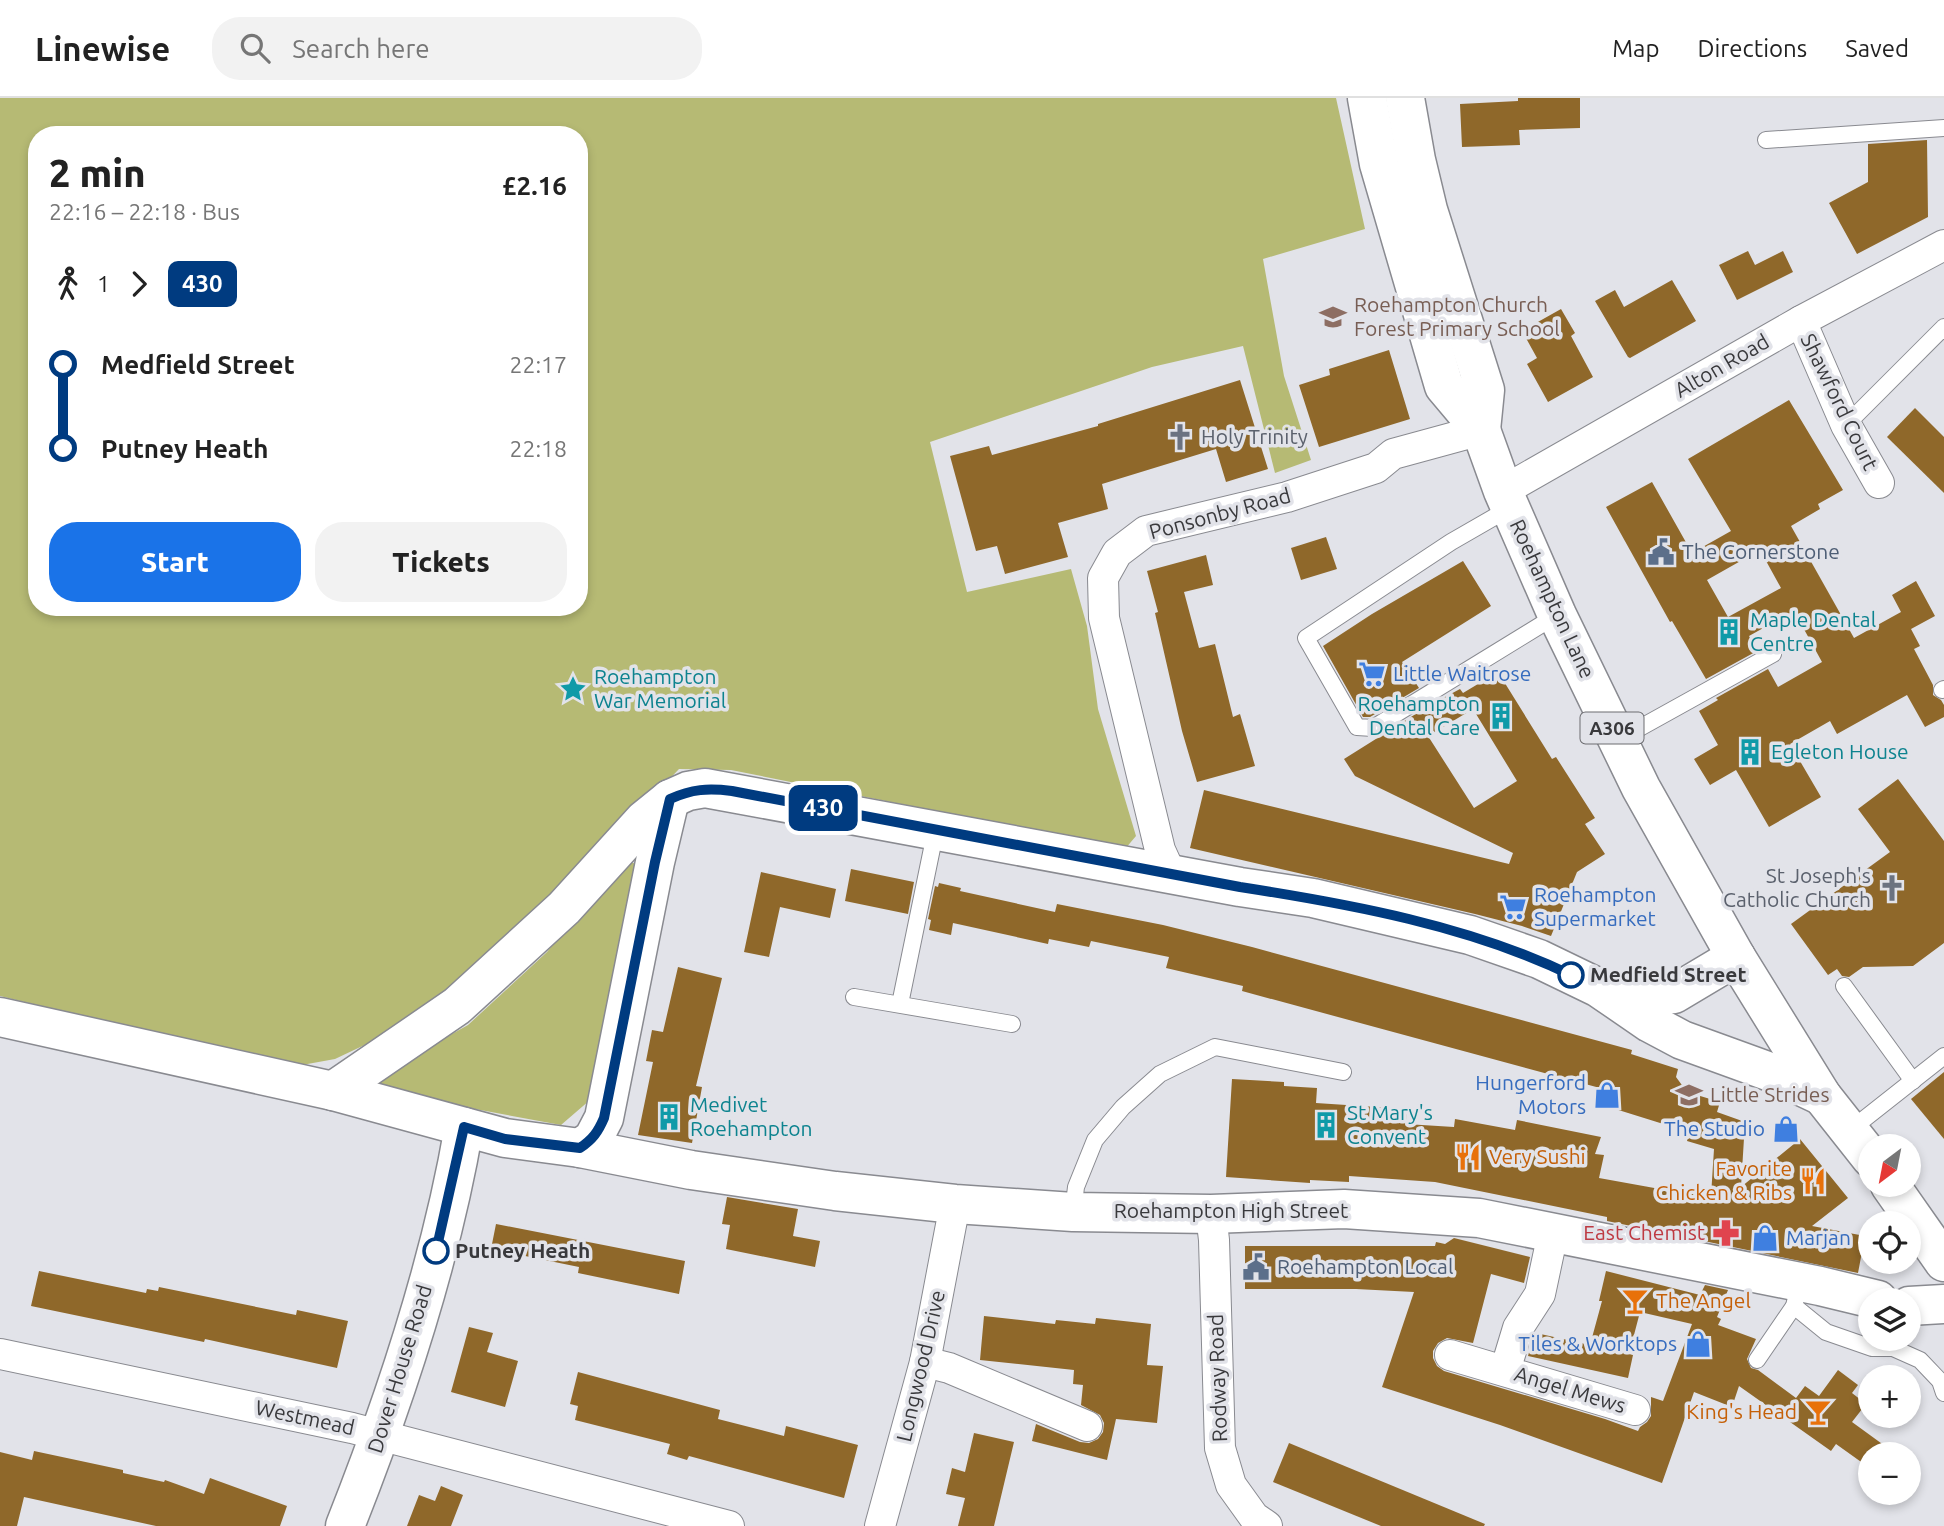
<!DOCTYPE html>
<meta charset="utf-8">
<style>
body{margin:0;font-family:Ubuntu,sans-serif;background:#f2f2f2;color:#222;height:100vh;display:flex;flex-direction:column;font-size:26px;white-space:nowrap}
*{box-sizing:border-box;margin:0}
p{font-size:23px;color:#767676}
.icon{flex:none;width:38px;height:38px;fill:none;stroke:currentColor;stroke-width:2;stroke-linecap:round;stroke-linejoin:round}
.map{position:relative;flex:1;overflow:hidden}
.sheet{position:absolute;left:28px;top:28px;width:560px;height:490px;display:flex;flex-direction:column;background:#fff;border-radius:28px;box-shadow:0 4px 10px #0003}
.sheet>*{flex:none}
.badge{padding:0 14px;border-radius:10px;font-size:24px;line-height:46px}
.needle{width:46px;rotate:212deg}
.tools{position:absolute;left:1858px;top:1036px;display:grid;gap:14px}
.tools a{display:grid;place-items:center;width:63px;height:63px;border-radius:50%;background:#fff;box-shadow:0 4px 10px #0003;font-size:35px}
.map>.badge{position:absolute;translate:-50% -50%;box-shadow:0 0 0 4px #fff}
.legs{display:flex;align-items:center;gap:10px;height:77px;padding:0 21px;font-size:23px}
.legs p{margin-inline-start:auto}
.headline{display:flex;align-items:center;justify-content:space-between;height:119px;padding:0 21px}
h1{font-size:38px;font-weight:800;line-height:52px}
.action{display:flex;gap:14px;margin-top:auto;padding:14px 21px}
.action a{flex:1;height:80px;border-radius:28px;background:#1a73e8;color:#fff;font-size:28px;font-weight:800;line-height:80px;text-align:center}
.action a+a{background:#f2f2f2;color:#222}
ul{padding:0 21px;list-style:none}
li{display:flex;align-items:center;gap:24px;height:84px;font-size:26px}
li i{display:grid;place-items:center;width:10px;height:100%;margin:0 9px;background:currentColor}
li i::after{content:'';width:18px;height:18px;margin:-9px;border:5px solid;border-radius:50%;background:#fff}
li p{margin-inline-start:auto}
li:first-child i{background:linear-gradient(#0000 50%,currentColor 0)}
li:last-child i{background:linear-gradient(currentColor 50%,#0000 0)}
header{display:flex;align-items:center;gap:42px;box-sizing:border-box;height:98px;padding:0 35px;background:#fff;border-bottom:2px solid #e0e0e0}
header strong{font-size:33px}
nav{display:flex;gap:38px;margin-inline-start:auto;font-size:24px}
.search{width:490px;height:63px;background:#f2f2f2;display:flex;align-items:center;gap:18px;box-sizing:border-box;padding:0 24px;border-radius:28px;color:#767676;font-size:26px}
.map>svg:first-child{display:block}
.green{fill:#b6ba74;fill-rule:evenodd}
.building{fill:#8f682a;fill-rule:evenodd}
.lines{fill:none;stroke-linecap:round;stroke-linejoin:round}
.service-casing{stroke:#898a90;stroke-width:18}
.minor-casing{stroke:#898a90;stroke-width:32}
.tertiary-casing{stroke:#898a90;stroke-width:41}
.trunk-casing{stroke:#898a90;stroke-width:41}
.service{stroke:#fff;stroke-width:16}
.minor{stroke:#fff;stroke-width:30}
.tertiary{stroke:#fff;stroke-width:38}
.trunk{stroke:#fff;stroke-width:38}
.line-1-casing{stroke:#fff;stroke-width:16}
.line-1{stroke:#003b80;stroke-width:10}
.stop-1-dot{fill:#fff;stroke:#003b80;stroke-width:3.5}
.labels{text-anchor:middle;stroke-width:7;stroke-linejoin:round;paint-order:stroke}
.shield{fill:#e2e3e9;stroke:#6c6c70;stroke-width:2}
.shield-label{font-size:19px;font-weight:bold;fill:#39393c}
.education-label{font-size:21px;fill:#785e54;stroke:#e2e3e9;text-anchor:start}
.street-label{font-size:21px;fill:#39393c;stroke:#e2e3e9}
.worship-label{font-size:21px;fill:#5b616d;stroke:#e2e3e9;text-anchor:start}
.service-label{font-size:21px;fill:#4e5e75;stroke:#e2e3e9;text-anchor:start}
.culture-label{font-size:21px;fill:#0d838f;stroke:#e2e3e9;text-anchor:start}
.shop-label{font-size:21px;fill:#366cbe;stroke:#e2e3e9;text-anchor:start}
.stop-label{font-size:21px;font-weight:bold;fill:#39393c;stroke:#e2e3e9;text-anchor:start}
.food-label{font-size:21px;fill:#c56008;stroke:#e2e3e9;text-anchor:start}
.health-label{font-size:21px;fill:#be3a42;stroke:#e2e3e9;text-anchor:end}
</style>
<header>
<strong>Linewise</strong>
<div class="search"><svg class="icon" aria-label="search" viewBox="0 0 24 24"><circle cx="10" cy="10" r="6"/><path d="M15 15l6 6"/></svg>Search here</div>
<nav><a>Map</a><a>Directions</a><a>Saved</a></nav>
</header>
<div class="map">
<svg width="1944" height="1428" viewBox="0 0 1944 1428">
<rect width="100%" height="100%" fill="#e2e3e9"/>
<g class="green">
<path d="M0 0H1336L1365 131 1263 161 1284 278 1311 362 1275 375 1243 248 1152 269 930 344 967 494 1071 471 1087 528 1098 611 1136 738 1125 751 731 672 679 671 537 820 430 916 335 961 291 969 0 898ZM37 37H579V509H37Z"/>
<path d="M627 764 639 766 590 1002 561 1027 475 1011 368 983 468 927 547 854 605 782Z"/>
</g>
<g class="building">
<path d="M1518 0H1580V30L1519 32 1520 47 1462 49 1460 6 1518 3Z"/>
<path d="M1927 42 1928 119 1857 156 1829 105 1868 84V46Z"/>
<path d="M1748 153 1755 167 1783 153 1793 174 1737 202 1719 167Z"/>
<path d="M1672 182 1696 223 1630 260 1628 259 1595 203 1615 192 1624 209Z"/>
<path d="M1561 211 1575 235 1571 238 1593 279 1548 304 1527 266 1537 260 1522 233Z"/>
<path d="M1389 252 1410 321 1319 349 1299 287 1330 277 1329 271Z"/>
<path d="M1240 282 1268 371 1226 384 1216 351 1102 386 1108 411 1058 425 1068 459 1005 476 997 448 976 453 950 358 989 348 992 357 1098 328V326Z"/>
<path d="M1789 302 1843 392 1818 406 1820 411 1791 428 1854 540 1901 514 1892 497 1916 483 1935 518 1911 531 1920 548 1914 551 1933 587V597L1941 602 1944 607V619L1925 629 1907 597 1837 636 1830 623 1790 646 1821 699 1769 729 1736 672 1710 687 1694 661 1718 647 1699 613 1718 602 1716 600 1768 571 1778 589 1822 564 1794 513 1749 538 1757 553 1706 581 1672 523 1670 524 1606 409 1652 384 1692 455 1731 433 1688 361ZM1760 452 1781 490 1728 519 1707 482Z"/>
<path d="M1915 310 1944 339V395L1887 339Z"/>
<path d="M1326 439 1337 471 1301 482 1291 450Z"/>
<path d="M1206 457 1213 487 1184 494 1199 550 1215 546 1233 619 1240 616 1255 668 1197 684 1182 633 1155 515 1158 514 1147 473Z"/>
<path d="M1463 463 1491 508 1402 564 1419 590 1370 619H1363L1323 548 1372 516Z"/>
<path d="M1498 574 1552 661 1556 659 1595 720 1585 726 1605 756 1577 774 1551 838 1522 828 1475 816 1190 750 1204 692 1509 766 1513 755 1355 678 1344 661 1430 607 1460 591 1463 595ZM1473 611 1517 683 1474 710 1428 638Z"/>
<path d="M1898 681 1944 743V845L1913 868 1863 869 1849 879 1842 878 1837 871 1828 877 1791 826 1890 754 1858 711Z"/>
<path d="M851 771 914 784 908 816 845 803Z"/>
<path d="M761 774 836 791 830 820 780 809 769 859 744 854Z"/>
<path d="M939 785 961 790 960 793 1055 814 1057 806 1163 827 1252 849 1632 952 1631 956 1678 971 1676 979 1687 994 1720 1004 1717 1014 1745 1024 1741 1089 1800 1041 1848 1100 1812 1128 1865 1138 1858 1175 1607 1123V1119L1435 1084 1349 1078V1084L1310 1082V1085L1226 1079 1232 981 1284 984V988L1317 990 1316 1005 1407 1011 1406 1026 1454 1029 1455 1021 1515 1032 1517 1022 1601 1039 1595 1056 1604 1057 1599 1080 1682 1095 1711 1098 1714 1051 1687 1043 1689 1034 1596 1005 1600 990 1242 893 1243 888 1166 870 1169 859 1091 843 1089 849 1049 841 1048 846 953 825 951 837 929 832 931 822 928 821 935 788 938 789Z"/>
<path d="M678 869 722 880 696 988 702 989 692 1045 638 1037 653 964 646 963 652 932 663 934Z"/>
<path d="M1944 974V1041L1911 1001Z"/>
<path d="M727 1099 798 1111 793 1138 820 1143 815 1169 726 1151 730 1127 722 1126Z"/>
<path d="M496 1126 685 1163 679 1196 578 1175 579 1169 491 1151Z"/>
<path d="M1454 1140 1530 1159 1524 1185 1491 1176 1473 1245 1447 1240 1438 1245 1433 1253V1260L1437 1268 1444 1273 1605 1321 1638 1333 1640 1329 1647 1324 1651 1318V1299L1663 1303 1692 1226 1640 1214 1629 1256 1633 1257 1628 1280 1528 1258 1534 1237 1536 1235 1590 1247 1602 1203H1599L1606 1173 1700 1197 1705 1187 1728 1192 1717 1219 1721 1221 1718 1227 1756 1241 1747 1261 1751 1270 1758 1272 1796 1300 1805 1288 1819 1298 1838 1272 1858 1287 1852 1295 1866 1306 1852 1324 1896 1356H1871V1371L1836 1346 1831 1353 1739 1288 1732 1309 1694 1294 1662 1385 1500 1327 1382 1289 1414 1194 1356 1191H1245V1148H1435L1436 1144 1445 1146Z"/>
<path d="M39 1173 146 1195 147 1191 158 1193 159 1189 296 1217 297 1212 348 1223 337 1270 205 1241 204 1244 31 1208Z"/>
<path d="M984 1218 1055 1226 1056 1222 1095 1226 1096 1220 1151 1226 1147 1267 1163 1268 1157 1325 1116 1321 1107 1362 1032 1343 1036 1326 1080 1344 1089 1345 1098 1341 1103 1334 1104 1325 1100 1317 1081 1307 1083 1287 1073 1286 1074 1272 980 1262Z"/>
<path d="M469 1229 493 1235 487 1254 518 1263 505 1309 451 1294Z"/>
<path d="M578 1274 720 1312 718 1321 784 1338 786 1328 858 1347 844 1400 689 1358 687 1362 667 1356 670 1346 575 1322 578 1308 570 1306Z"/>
<path d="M974 1335 1014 1344 994 1428H958L965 1400 946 1396 952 1370 965 1374Z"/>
<path d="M1289 1345 1485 1426 1484 1428H1381L1273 1384Z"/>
<path d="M34 1353 123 1372V1375L164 1384 165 1382 204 1396 210 1380 287 1408 280 1428H156L24 1399 17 1428H0V1354L32 1362Z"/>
<path d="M441 1388 463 1397 451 1428H407L419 1397 435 1403Z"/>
</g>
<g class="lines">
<defs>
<g id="service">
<path d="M1766 42 1944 30"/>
<path d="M1846 327 1944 229"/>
<path d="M1510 410 1451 444 1306 540 1357 629 1373 630 1557 517"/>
<path d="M1942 592 1944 591"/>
<path d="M1618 642 1773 556"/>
<path d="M1844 888 1913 983"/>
<path d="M854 899 1012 926"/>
<path d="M900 906 936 731"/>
<path d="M1849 1033 1944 958"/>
<path d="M1073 1114 1076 1089 1095 1042 1123 1009 1160 976 1215 949 1343 974"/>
<path d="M1794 1208 1826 1234 1872 1250H1893L1920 1262 1940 1283 1944 1295"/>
<path d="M1757 1262 1794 1208 1796 1200"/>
</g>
<g id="minor">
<path d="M1801 223 1846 327 1879 385"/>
<path d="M1503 393 1801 223 1944 147"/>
<path d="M1170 774 1160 752 1104 520 1103 480 1117 455 1146 433 1287 399 1376 370 1393 356 1481 332"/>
<path d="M1211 1116 1214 1142 1220 1350 1231 1387 1254 1419 1267 1428"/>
<path d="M0 1256 352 1330 729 1428"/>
<path d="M1450 1257 1635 1312"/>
<path d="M925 1264 949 1270 1087 1328"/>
<path d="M1505 1273 1518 1230 1540 1196 1553 1135"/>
<path d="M880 1428 925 1264 955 1106"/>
</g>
<g id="tertiary">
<path d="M1608 892 1643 899 1674 896 1736 859"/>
<path d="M0 919 333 993 505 1040 580 1050 691 1072 835 1093 955 1106 1073 1114 1211 1116 1344 1111 1479 1120 1820 1188 1878 1202"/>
<path d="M333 993 457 908 564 810 644 722 670 701 688 693 705 690 1240 789 1313 800 1470 837 1539 861 1599 890 1650 925 1682 942 1773 975 1822 998"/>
<path d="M580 1050 593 1041 604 1020 655 764 670 701"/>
<path d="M1909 1208 1944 1206"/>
<path d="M345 1428C395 1302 441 1164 464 1029"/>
</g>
<g id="trunk">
<path d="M1367 0 1379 66 1444 288 1481 332 1503 393 1557 517 1641 690 1736 859 1822 998 1871 1060"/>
<path d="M1405 0 1416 62 1428 112 1485 292 1481 332"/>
<path d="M1890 1087 1944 1164"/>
</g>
</defs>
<use href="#service" class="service-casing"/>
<use href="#minor" class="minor-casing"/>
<use href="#tertiary" class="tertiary-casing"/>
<use href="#trunk" class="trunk-casing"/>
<use href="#service" class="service"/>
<use href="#minor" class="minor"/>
<use href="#tertiary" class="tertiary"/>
<use href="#trunk" class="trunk"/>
</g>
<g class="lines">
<defs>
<path id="line-1" d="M436 1153 464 1029 505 1041 580 1050C593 1041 598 1034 604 1020L655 764 670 701C692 691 708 690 732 693L1240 789C1350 806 1470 828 1571 877"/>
</defs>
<use href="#line-1" class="line-1-casing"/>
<use href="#line-1" class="line-1"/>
</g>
<defs>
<symbol id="school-bare" viewBox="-9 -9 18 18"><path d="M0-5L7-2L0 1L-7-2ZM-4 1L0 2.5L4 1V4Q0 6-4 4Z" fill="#8d6e63" stroke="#e2e3e9" stroke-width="2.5" paint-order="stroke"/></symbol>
<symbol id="church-bare" viewBox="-9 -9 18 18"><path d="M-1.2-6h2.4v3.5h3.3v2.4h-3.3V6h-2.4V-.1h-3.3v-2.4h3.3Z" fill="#6b7280" stroke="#e2e3e9" stroke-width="2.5" paint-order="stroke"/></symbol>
<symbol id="civic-bare" viewBox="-9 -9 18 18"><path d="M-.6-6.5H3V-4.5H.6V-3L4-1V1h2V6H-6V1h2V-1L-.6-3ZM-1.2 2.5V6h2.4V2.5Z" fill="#5c6f8a" stroke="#e2e3e9" stroke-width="2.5" paint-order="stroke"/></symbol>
<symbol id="building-bare" viewBox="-9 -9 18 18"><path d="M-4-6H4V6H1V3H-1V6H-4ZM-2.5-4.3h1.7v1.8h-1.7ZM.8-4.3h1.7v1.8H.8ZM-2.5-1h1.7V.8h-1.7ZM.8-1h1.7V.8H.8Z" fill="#0f9aa8" stroke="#e2e3e9" stroke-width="2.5" paint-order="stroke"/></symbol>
<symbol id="supermarket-bare" viewBox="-9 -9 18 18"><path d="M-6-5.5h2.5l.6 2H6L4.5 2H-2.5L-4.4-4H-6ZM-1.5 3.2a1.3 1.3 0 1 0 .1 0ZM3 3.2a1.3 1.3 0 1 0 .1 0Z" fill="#3f7fe0" stroke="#e2e3e9" stroke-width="2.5" paint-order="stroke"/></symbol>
<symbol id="sight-bare" viewBox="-9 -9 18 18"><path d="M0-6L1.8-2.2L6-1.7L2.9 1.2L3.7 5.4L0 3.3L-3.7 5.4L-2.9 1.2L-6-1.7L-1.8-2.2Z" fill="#0f9aa8" stroke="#e2e3e9" stroke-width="2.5" paint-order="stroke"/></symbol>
<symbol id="shop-bare" viewBox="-9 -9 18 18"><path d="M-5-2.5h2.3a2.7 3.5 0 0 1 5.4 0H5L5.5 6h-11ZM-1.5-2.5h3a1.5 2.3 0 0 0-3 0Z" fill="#3f7fe0" stroke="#e2e3e9" stroke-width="2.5" paint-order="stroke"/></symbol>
<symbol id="restaurant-bare" viewBox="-9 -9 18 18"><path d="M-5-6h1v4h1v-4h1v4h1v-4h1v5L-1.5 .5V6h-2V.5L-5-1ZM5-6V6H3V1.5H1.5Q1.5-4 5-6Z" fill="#e8710a" stroke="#e2e3e9" stroke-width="2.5" paint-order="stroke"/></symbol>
<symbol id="pharmacy-bare" viewBox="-9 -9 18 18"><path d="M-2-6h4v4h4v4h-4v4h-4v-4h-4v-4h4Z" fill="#e0444e" stroke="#e2e3e9" stroke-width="2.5" paint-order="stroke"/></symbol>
<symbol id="bar-bare" viewBox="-9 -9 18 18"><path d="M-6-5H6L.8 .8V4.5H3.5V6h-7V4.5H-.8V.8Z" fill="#e8710a" stroke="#e2e3e9" stroke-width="2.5" paint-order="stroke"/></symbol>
</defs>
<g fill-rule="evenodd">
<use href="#school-bare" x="1314" y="200" width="38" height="38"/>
<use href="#church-bare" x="1161" y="320" width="38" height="38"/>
<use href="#civic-bare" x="1642" y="435" width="38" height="38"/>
<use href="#building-bare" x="1710" y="515" width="38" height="38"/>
<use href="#supermarket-bare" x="1353" y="557" width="38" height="38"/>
<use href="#sight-bare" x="554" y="572" width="38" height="38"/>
<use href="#building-bare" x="1482" y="599" width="38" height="38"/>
<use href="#building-bare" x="1731" y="635" width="38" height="38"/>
<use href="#church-bare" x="1873" y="771" width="38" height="38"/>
<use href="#supermarket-bare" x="1494" y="790" width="38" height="38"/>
<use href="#shop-bare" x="1588" y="978" width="38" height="38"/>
<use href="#school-bare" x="1670" y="978" width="38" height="38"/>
<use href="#building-bare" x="650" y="1000" width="38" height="38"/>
<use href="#building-bare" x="1307" y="1008" width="38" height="38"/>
<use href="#shop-bare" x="1767" y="1012" width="38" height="38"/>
<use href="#restaurant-bare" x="1449" y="1040" width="38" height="38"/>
<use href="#restaurant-bare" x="1794" y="1064" width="38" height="38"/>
<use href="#pharmacy-bare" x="1707" y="1116" width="38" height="38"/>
<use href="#shop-bare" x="1746" y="1121" width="38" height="38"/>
<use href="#civic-bare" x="1237" y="1150" width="38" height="38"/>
<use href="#bar-bare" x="1616" y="1184" width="38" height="38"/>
<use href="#shop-bare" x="1679" y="1227" width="38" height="38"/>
<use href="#bar-bare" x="1799" y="1295" width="38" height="38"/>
</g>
<g class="stop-1-dot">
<circle cx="1571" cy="877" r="12"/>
<circle cx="436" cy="1153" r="12"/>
</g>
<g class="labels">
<rect class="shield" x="1580.5" y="614.5" width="63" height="31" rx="5"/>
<g class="shield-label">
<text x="1612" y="637">A306</text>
</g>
<g class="education-label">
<text x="1354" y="214">Roehampton Church<tspan x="1354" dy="24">Forest Primary School</tspan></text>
<text x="1710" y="1004">Little Strides</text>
</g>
<g class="street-label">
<text transform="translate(1722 268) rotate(-30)" y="7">Alton Road</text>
<text transform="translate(1839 304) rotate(64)" y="7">Shawford Court</text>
<text transform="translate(1220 416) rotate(-15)" y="7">Ponsonby Road</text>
<text transform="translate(1552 501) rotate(65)" y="7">Roehampton Lane</text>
<text x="1231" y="1120">Roehampton High Street</text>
<text transform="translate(921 1268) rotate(-77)" y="7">Longwood Drive</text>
<text transform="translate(400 1271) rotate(-73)" y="7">Dover House Road</text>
<text transform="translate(1218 1280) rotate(-92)" y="7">Rodway Road</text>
<text transform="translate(1570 1292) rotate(17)" y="7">Angel Mews</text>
<text transform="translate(305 1320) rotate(12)" y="7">Westmead</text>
</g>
<g class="worship-label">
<text x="1201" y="346">Holy Trinity</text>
<text x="1871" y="785" text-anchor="end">St Joseph's<tspan x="1871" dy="24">Catholic Church</tspan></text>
</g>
<g class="service-label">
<text x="1682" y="461">The Cornerstone</text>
<text x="1277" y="1176">Roehampton Local</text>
</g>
<g class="culture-label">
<text x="1750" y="529">Maple Dental<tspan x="1750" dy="24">Centre</tspan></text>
<text x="594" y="586">Roehampton<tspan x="594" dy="24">War Memorial</tspan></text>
<text x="1480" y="613" text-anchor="end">Roehampton<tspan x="1480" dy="24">Dental Care</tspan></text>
<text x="1771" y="661">Egleton House</text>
<text x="690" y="1014">Medivet<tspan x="690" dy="24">Roehampton</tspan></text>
<text x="1347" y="1022">St Mary's<tspan x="1347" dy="24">Convent</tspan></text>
</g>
<g class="shop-label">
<text x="1393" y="583">Little Waitrose</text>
<text x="1534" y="804">Roehampton<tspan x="1534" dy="24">Supermarket</tspan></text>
<text x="1586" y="992" text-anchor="end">Hungerford<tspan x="1586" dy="24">Motors</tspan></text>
<text x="1765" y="1038" text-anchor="end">The Studio</text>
<text x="1786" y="1147">Marjan</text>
<text x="1677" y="1253" text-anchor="end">Tiles &amp; Worktops</text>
</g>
<g class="stop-label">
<text x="1590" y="884">Medfield Street</text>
<text x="455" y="1160">Putney Heath</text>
</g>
<g class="food-label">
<text x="1489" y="1066">Very Sushi</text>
<text x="1792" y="1078" text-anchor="end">Favorite<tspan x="1792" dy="24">Chicken &amp; Ribs</tspan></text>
<text x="1656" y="1210">The Angel</text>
<text x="1797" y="1321" text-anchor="end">King's Head</text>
</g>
<g class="health-label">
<text x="1705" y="1142">East Chemist</text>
</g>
</g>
</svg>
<div class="tools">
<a><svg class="needle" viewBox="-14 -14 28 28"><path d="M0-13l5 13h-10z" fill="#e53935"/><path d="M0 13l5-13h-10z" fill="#767676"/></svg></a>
<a><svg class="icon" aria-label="locate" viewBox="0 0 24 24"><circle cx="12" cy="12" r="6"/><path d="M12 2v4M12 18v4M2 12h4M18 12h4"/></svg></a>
<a><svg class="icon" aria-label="layers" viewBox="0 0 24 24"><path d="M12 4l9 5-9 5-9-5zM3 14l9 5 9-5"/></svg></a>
<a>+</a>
<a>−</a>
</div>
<b class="badge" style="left:823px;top:710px;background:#003b80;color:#fff">430</b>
<section class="sheet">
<div class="headline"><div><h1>2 min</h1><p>22:16 – 22:18 · Bus</p></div><b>£2.16</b></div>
<div class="legs"><svg class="icon" aria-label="walk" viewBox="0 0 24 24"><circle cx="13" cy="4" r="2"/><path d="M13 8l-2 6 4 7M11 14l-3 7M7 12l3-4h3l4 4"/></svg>1<svg class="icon" aria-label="forward" viewBox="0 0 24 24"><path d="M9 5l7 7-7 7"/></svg><b class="badge" style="background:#003b80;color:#fff">430</b></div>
<ul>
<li><i style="color:#003b80"></i><b>Medfield Street</b><p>22:17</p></li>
<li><i style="color:#003b80"></i><b>Putney Heath</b><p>22:18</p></li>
</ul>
<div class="action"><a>Start</a><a>Tickets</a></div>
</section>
</div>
